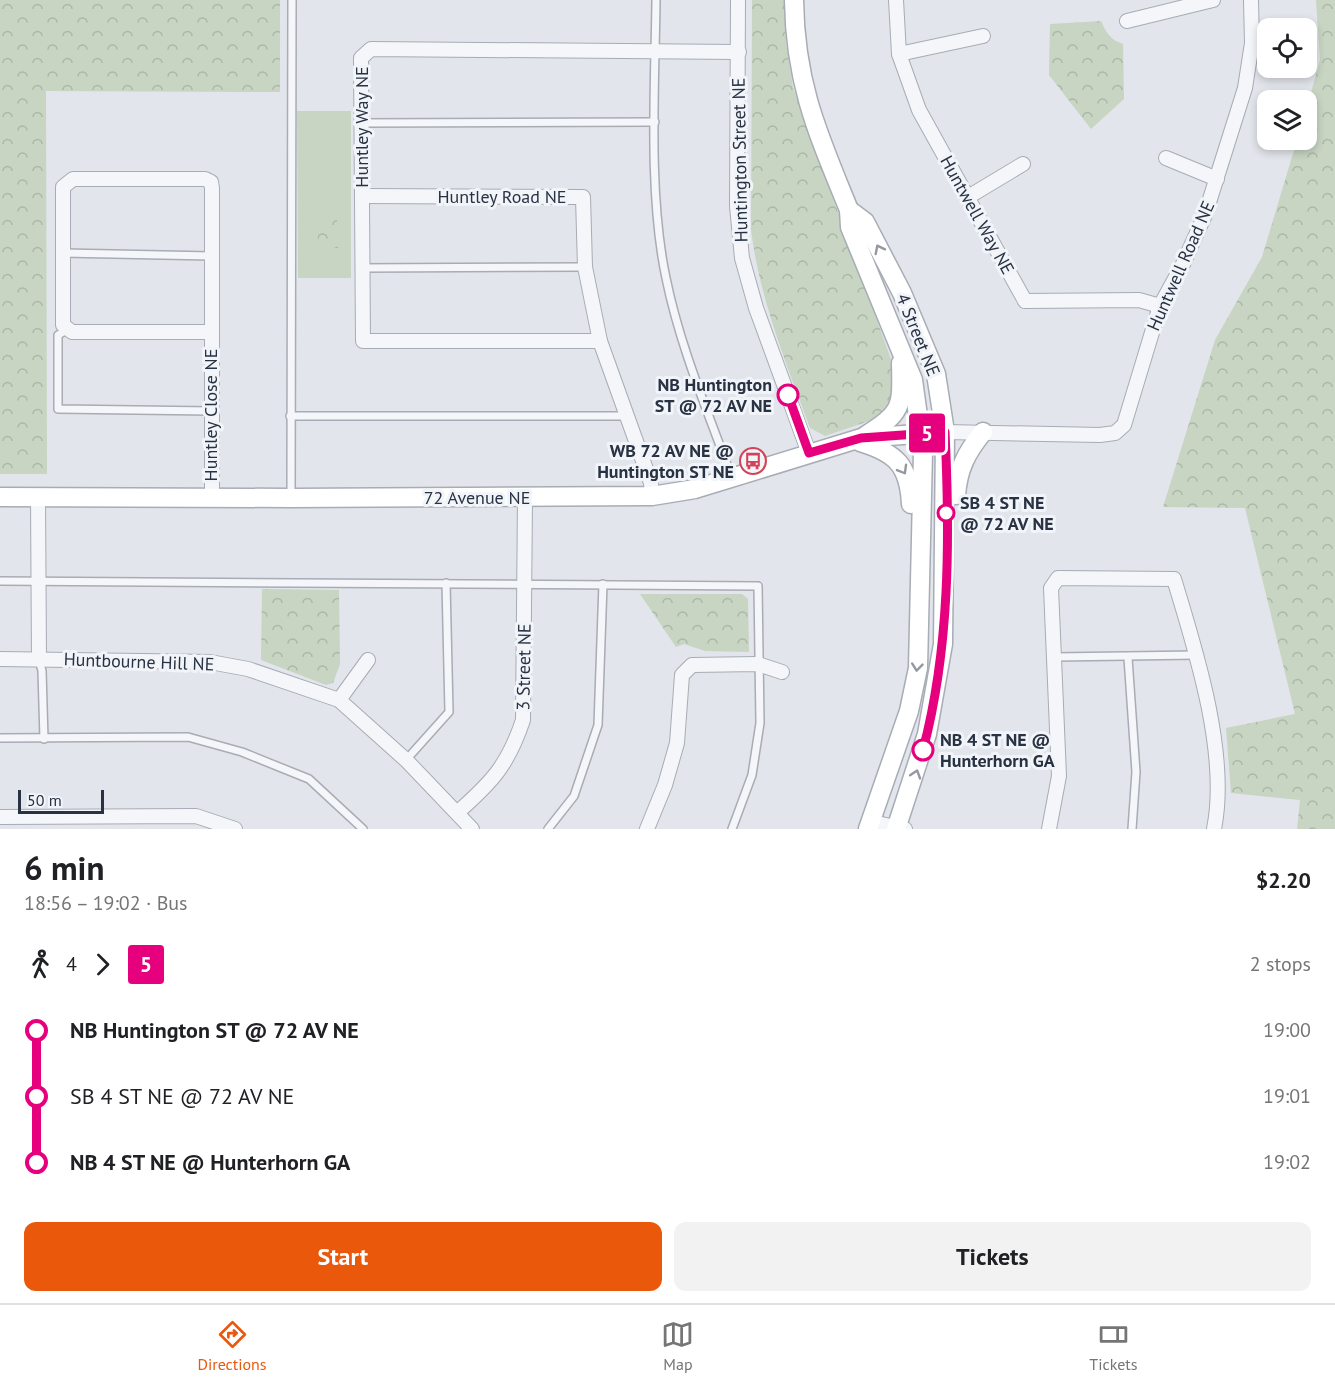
<!DOCTYPE html>
<meta charset="utf-8">
<style>
body{margin:0;font-family:"PT Sans",sans-serif;background:#f2f2f2;color:#202124;height:100vh;display:flex;flex-direction:column;font-size:22px;white-space:nowrap}
*{box-sizing:border-box;margin:0}
p{font-size:20px;color:#757577}
.icon{flex:none;width:33px;height:33px;fill:none;stroke:currentColor;stroke-width:2;stroke-linecap:round;stroke-linejoin:round}
.map{position:relative;height:829px;overflow:hidden}
.sheet{display:flex;flex-direction:column;background:#fff;flex:1}
.sheet>*{flex:none}
.badge{padding:0 12px;border-radius:4px;font-size:21px;line-height:39px}
.buttons{position:absolute;left:1257px;top:18px;display:grid;gap:12px}
.buttons a{display:grid;place-items:center;width:60px;height:60px;border-radius:12px;background:#fff;box-shadow:0 3px 9px #0003;font-size:30px}
.scale{position:absolute;left:18px;bottom:15px;width:86px;box-sizing:border-box;padding-left:6px;border:3px solid #293243;border-top:0;font-size:16px;line-height:21px;white-space:nowrap;color:#293243;-webkit-text-stroke:4px #f1f4f8;paint-order:stroke}
.map>.badge{position:absolute;translate:-50% -50%;box-shadow:0 0 0 3px #fff}
.legs{display:flex;align-items:center;gap:9px;height:66px;padding:0 24px;font-size:20px}
.legs p{margin-inline-start:auto}
.summary{display:flex;align-items:center;justify-content:space-between;height:102px;padding:0 24px}
h1{font-size:33px;font-weight:700;line-height:45px}
.action{display:flex;gap:12px;margin-top:auto;padding:12px 24px}
.action a{flex:1;height:69px;border-radius:12px;background:#ea580c;color:#fff;font-size:24px;font-weight:700;line-height:69px;text-align:center}
.action a+a{background:#f2f2f2;color:#202124}
ul{padding:0 24px;list-style:none}
li{display:flex;align-items:center;gap:21px;height:66px;font-size:22px}
li i{display:grid;place-items:center;width:9px;height:100%;margin:0 8px;background:currentColor}
li i::after{content:'';width:15px;height:15px;margin:-8px;border:4px solid;border-radius:50%;background:#fff}
li p{margin-inline-start:auto}
li:first-child i{background:linear-gradient(#0000 50%,currentColor 0)}
li:last-child i{background:linear-gradient(currentColor 50%,#0000 0)}
.tab-bar{display:flex;justify-content:space-around;align-items:center;height:84px;border-top:2px solid #e0e0e0;background:#fff;font-size:16px;color:#757577}
.tab-bar a{display:grid;justify-items:center;gap:3px}
.tab-bar .selected{color:#ea580c}
.map>svg:first-child{display:block}
.grass{fill:#c7d5c2}
.forest{fill:url(#forest-crowns)}
.lines{fill:none;stroke-linecap:round;stroke-linejoin:round}
.lane-casing{stroke:#a7acb5;stroke-width:10}
.street-casing{stroke:#a7acb5;stroke-width:16}
.secondary-casing{stroke:#a7acb5;stroke-width:21}
.lane{stroke:#f5f6f9;stroke-width:7}
.street{stroke:#f5f6f9;stroke-width:14}
.secondary{stroke:#fff;stroke-width:18}
.oneway{stroke:#9498a1}
.line-1-casing{stroke:#fff;stroke-width:14}
.line-1{stroke:#e6007e;stroke-width:9}
.stop-1-dot{fill:#fff;stroke:#e6007e;stroke-width:3}
.labels{text-anchor:middle;stroke-width:6;stroke-linejoin:round;paint-order:stroke}
.street-label{font-size:18px;fill:#293243;stroke:#f1f4f8}
.stop-label{font-size:18px;font-weight:bold;fill:#293243;stroke:#f1f4f8;text-anchor:start}
.poi-label{font-size:18px;font-weight:bold;fill:#293243;stroke:#f1f4f8;text-anchor:end}
</style>
<div class="map">
<svg width="1335" height="829" viewBox="0 0 1335 829">
<defs>
<pattern id="forest-crowns" width="20" height="18" patternUnits="userSpaceOnUse" patternTransform="scale(1.5)"><rect width="20" height="18" fill="#c7d5c2"/><path d="M2 6a3 3 0 1 1 6 0M12 15a3 3 0 1 1 6 0" fill="none" stroke="#abb7a8"/></pattern>
</defs>
<rect width="100%" height="100%" fill="#e2e5eb"/>
<path class="grass" d="M297 111H351V278H298Z"/>
<g class="forest">
<path d="M0 0H280V92L46 91 47 474H0Z"/>
<path d="M752 0H787L786 42 793 87 892 362 895 394 884 416 825 436 810 428C786 363 760 300 751 230Z"/>
<path d="M1316 0H1335V829H1297L1300 800 1231 793 1226 728 1295 714 1245 508 1163 507 1215 340 1262 257 1297 140H1306L1307 107 1320 60Z"/>
<path d="M1101 21C1106 33 1111 40 1123 44L1124 99 1091 129 1049 75 1050 24Z"/>
<path d="M337 220 338 248H318L317 221Z"/>
<path d="M262 589 339 590 340 664 333 683 326 685 261 660Z"/>
<path d="M640 594H742L748 599 749 652 705 651 684 644 676 647Z"/>
</g>
<g class="lines">
<defs>
<g id="lane">
<path d="M656 0C655 87 648 194 666 278 680 347 708 412 732 478"/>
<path d="M363 123 655 122"/>
<path d="M63 253 212 256"/>
<path d="M362 268 585 267"/>
<path d="M67 330 58 335V409L212 411"/>
<path d="M290 416H627"/>
<path d="M291 496 292 0"/>
<path d="M0 581 758 586 760 723 752 775 732 829"/>
<path d="M1055 657 1197 655"/>
<path d="M1128 658 1136 772 1132 829"/>
<path d="M39 659 42 671 44 739"/>
<path d="M0 738 188 737 242 752 309 779 363 829"/>
<path d="M406 760 449 712 446 583"/>
<path d="M548 829 574 796 598 725 603 584"/>
</g>
<g id="street">
<path d="M738 0 737 206 742 258 756 308 809 453"/>
<path d="M896 0 899 54 919 110 1025 301 1139 300 1160 306"/>
<path d="M1127 21 1213 0"/>
<path d="M899 54 983 36"/>
<path d="M1166 158 1217 179"/>
<path d="M363 196 583 197 585 267 600 341 651 483 652 496"/>
<path d="M968 197 1023 164"/>
<path d="M211 332H72L63 325V187L73 179H205L211 182 212 188V498"/>
<path d="M600 341H363L361 58 371 49 739 52"/>
<path d="M945 432 1100 435 1115 433 1124 425 1160 306 1183 264 1205 215 1245 88 1252 43 1251 0"/>
<path d="M38 497 39 659"/>
<path d="M0 659 210 662 248 669 339 700 406 760 472 829"/>
<path d="M339 700 368 660"/>
<path d="M458 812C492 782 508 765 523 720L525 498"/>
<path d="M0 817 196 816 235 829"/>
<path d="M872 822 905 829"/>
<path d="M647 829 665 785 677 743 682 675 692 665 758 664 782 672"/>
<path d="M1049 829 1059 776 1051 588 1058 578 1174 579C1196 651 1229 755 1214 829"/>
</g>
<g id="secondary">
<path d="M794 0C795 84 818 134 849 210L850 227 913 380 923 452 918 668 909 711 868 829"/>
<path d="M849 210 865 222 902 293 936 374 945 432 943 644 927 734 896 829"/>
<path d="M865 436C903 412 902 407 901 363"/>
<path d="M860 442C896 453 909 465 911 504"/>
<path d="M956 495C958 469 966 453 983 432"/>
<path d="M0 497 291 498 652 496 695 489 861 438 945 432"/>
</g>
</defs>
<use href="#lane" class="lane-casing"/>
<use href="#street" class="street-casing"/>
<use href="#secondary" class="secondary-casing"/>
<use href="#lane" class="lane"/>
<use href="#street" class="street"/>
<use href="#secondary" class="secondary"/>
</g>
<defs><path id="oneway-chevron" d="M-2-3.5L2.5 0L-2 3.5" fill="none" stroke-width="1.6" stroke-linecap="round" stroke-linejoin="round" transform="scale(1.5)"/></defs>
<g class="oneway">
<use href="#oneway-chevron" transform="translate(879 249) rotate(-117)"/>
<use href="#oneway-chevron" transform="translate(903 470) rotate(60)"/>
<use href="#oneway-chevron" transform="translate(917 667) rotate(96)"/>
<use href="#oneway-chevron" transform="translate(916 774) rotate(-72)"/>
</g>
<g class="lines">
<defs>
<path id="line-1" d="M788 395 809 453 861 438 945 432C950 538 950 648 923 750"/>
</defs>
<use href="#line-1" class="line-1-casing"/>
<use href="#line-1" class="line-1"/>
</g>
<defs>
<symbol id="bus-ring" viewBox="-11 -11 22 22"><circle r="9.5" fill="#f1f4f8" stroke="#d34358" stroke-width="1.5"/><path d="M-5-6H5V4H4V6H2V4H-2V6H-4V4H-5ZM-3.5-4V0h7V-4ZM-3.5 1.2v1.5H-2V1.2ZM2 1.2v1.5H3.5V1.2Z" fill="#d34358"/></symbol>
</defs>
<g fill-rule="evenodd">
<use href="#bus-ring" x="738" y="446" width="30" height="30"/>
</g>
<g class="stop-1-dot">
<circle cx="788" cy="395" r="10"/>
<circle cx="946" cy="513" r="8"/>
<circle cx="923" cy="750" r="10"/>
</g>
<g class="labels">
<g class="street-label">
<text transform="translate(362 127) rotate(-90)" y="6">Huntley Way NE</text>
<text transform="translate(740 160) rotate(-91)" y="6">Huntington Street NE</text>
<text x="502" y="203">Huntley Road NE</text>
<text transform="translate(977 215) rotate(61)" y="6">Huntwell Way NE</text>
<text transform="translate(1181 266) rotate(-66)" y="6">Huntwell Road NE</text>
<text transform="translate(918 335) rotate(68)" y="6">4 Street NE</text>
<text transform="translate(211 415) rotate(-90)" y="6">Huntley Close NE</text>
<text x="477" y="504">72 Avenue NE</text>
<text transform="translate(139 662) rotate(2)" y="6">Huntbourne Hill NE</text>
<text transform="translate(524 667) rotate(-89)" y="6">3 Street NE</text>
</g>
<g class="stop-label">
<text x="772" y="391" text-anchor="end">NB Huntington<tspan x="772" dy="21">ST @ 72 AV NE</tspan></text>
<text x="960" y="509">SB 4 ST NE<tspan x="960" dy="21">@ 72 AV NE</tspan></text>
<text x="940" y="746">NB 4 ST NE @<tspan x="940" dy="21">Hunterhorn GA</tspan></text>
</g>
<g class="poi-label">
<text x="734" y="457">WB 72 AV NE @<tspan x="734" dy="21">Huntington ST NE</tspan></text>
</g>
</g>
</svg>
<div class="buttons">
<a><svg class="icon" aria-label="locate" viewBox="0 0 24 24"><circle cx="12" cy="12" r="6"/><path d="M12 2v4M12 18v4M2 12h4M18 12h4"/></svg></a>
<a><svg class="icon" aria-label="layers" viewBox="0 0 24 24"><path d="M12 4l9 5-9 5-9-5zM3 14l9 5 9-5"/></svg></a>
</div>
<div class="scale">50 m</div>
<b class="badge" style="left:927px;top:433px;background:#e6007e;color:#fff">5</b>
</div>
<section class="sheet">
<div class="summary"><div><h1>6 min</h1><p>18:56 – 19:02 · Bus</p></div><b>$2.20</b></div>
<div class="legs"><svg class="icon" aria-label="walk" viewBox="0 0 24 24"><circle cx="13" cy="4" r="2"/><path d="M13 8l-2 6 4 7M11 14l-3 7M7 12l3-4h3l4 4"/></svg>4<svg class="icon" aria-label="forward" viewBox="0 0 24 24"><path d="M9 5l7 7-7 7"/></svg><b class="badge" style="background:#e6007e;color:#fff">5</b><p>2 stops</p></div>
<ul>
<li><i style="color:#e6007e"></i><b>NB Huntington ST @ 72 AV NE</b><p>19:00</p></li>
<li><i style="color:#e6007e"></i><span>SB 4 ST NE @ 72 AV NE</span><p>19:01</p></li>
<li><i style="color:#e6007e"></i><b>NB 4 ST NE @ Hunterhorn GA</b><p>19:02</p></li>
</ul>
<div class="action"><a>Start</a><a>Tickets</a></div>
</section>
<nav class="tab-bar">
<a class="selected"><svg class="icon" aria-label="directions" viewBox="0 0 24 24"><path d="M12 3l9 9-9 9-9-9zM9 14v-3h6M13 9l2 2-2 2"/></svg>Directions</a>
<a><svg class="icon" aria-label="map" viewBox="0 0 24 24"><path d="M3 6l6-2 6 2 6-2v14l-6 2-6-2-6 2zM9 4v14M15 6v14"/></svg>Map</a>
<a><svg class="icon" aria-label="tickets" viewBox="0 0 24 24"><path d="M3 7h18v10H3zM15 7v10"/></svg>Tickets</a>
</nav>
